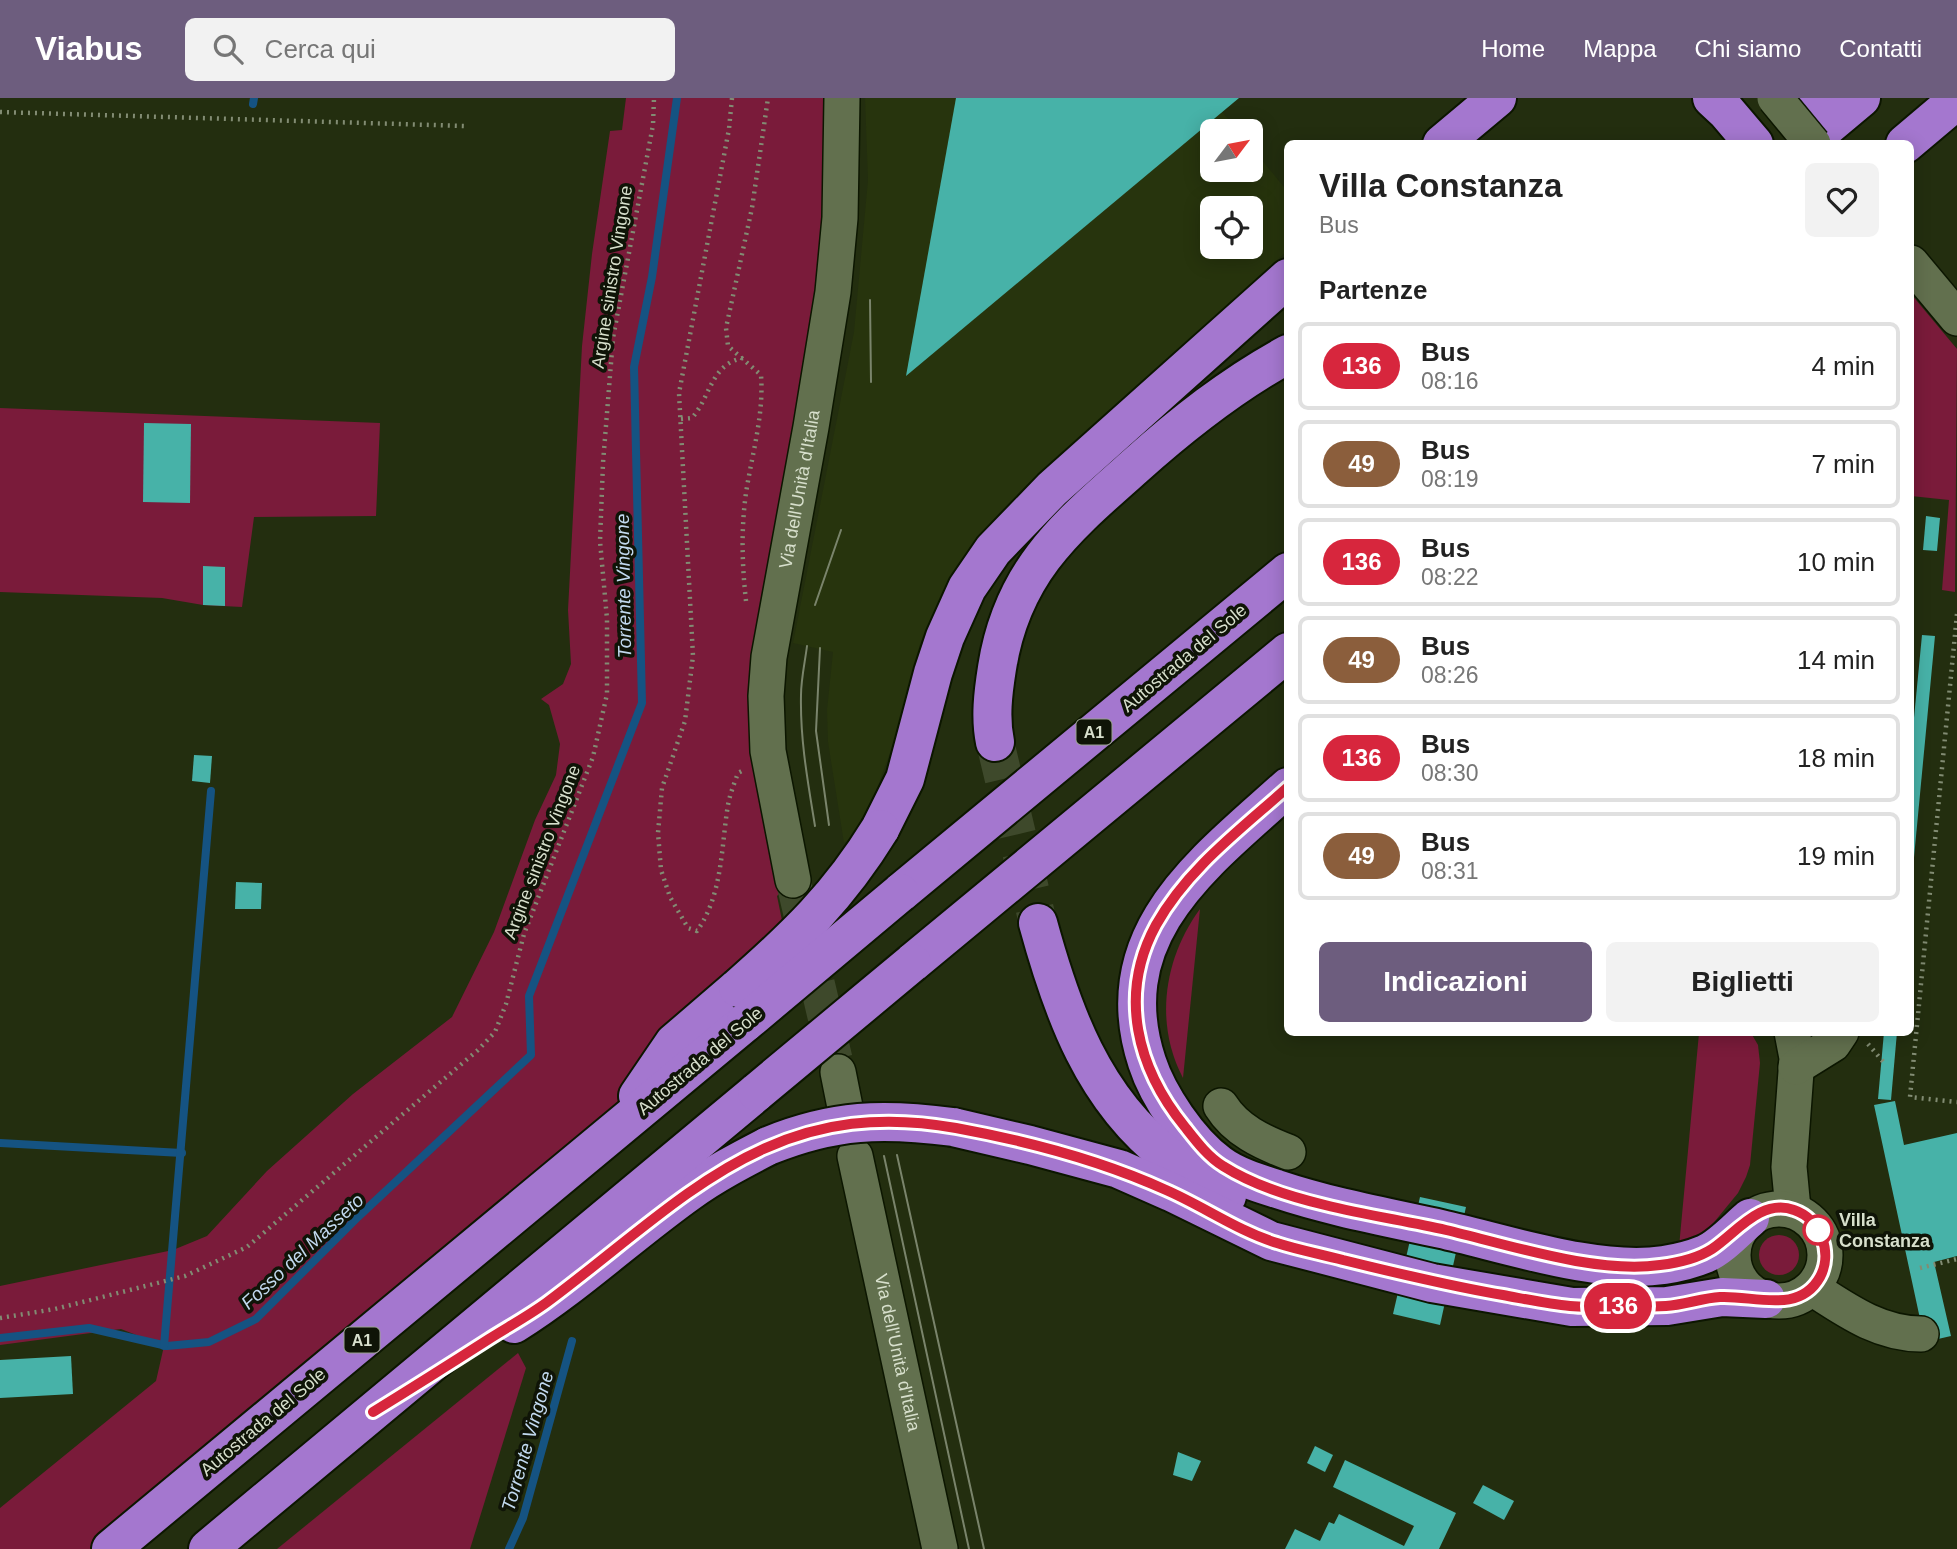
<!DOCTYPE html>
<html lang="it">
<meta charset="utf-8">
<style>
body{margin:0;font-family:Helvetica,sans-serif;background:#f2f2f2;color:#222;height:100vh;display:flex;flex-direction:column;font-size:26px;white-space:nowrap}
*{box-sizing:border-box;margin:0}
p{font-size:23px;color:#767676}
.icon{flex:none;width:38px;height:38px;fill:none;stroke:currentColor;stroke-width:2;stroke-linecap:round;stroke-linejoin:round}
.map{position:relative;flex:1;overflow:hidden}
.sheet{position:absolute;left:1284px;top:42px;width:630px;height:896px;display:flex;flex-direction:column;background:#fff;border-radius:10px;box-shadow:0 4px 18px #0003}
.sheet>*{flex:none}
.badge{padding:0 14px;border-radius:23px;font-size:24px;line-height:46px}
.needle{width:46px;rotate:58deg}
.fabs{position:absolute;left:1200px;top:21px;display:grid;gap:14px}
.fabs a{display:grid;place-items:center;width:63px;height:63px;border-radius:10px;background:#fff;box-shadow:0 4px 18px #0003;font-size:35px}
.map>.badge{position:absolute;translate:-50% -50%;box-shadow:0 0 0 4px #fff}
h2{padding:0 35px;font-size:26px;line-height:63px}
.round{display:grid;place-items:center;flex:none;width:74px;height:74px;border-radius:10px;background:#f2f2f2}
.head{display:flex;align-items:center;justify-content:space-between;height:119px;padding:0 35px}
h1{font-size:33px;font-weight:600;line-height:52px}
.primary-button{display:flex;gap:14px;margin-top:auto;padding:14px 35px}
.primary-button a{flex:1;height:80px;border-radius:10px;background:#6d5d7e;color:#fff;font-size:28px;font-weight:600;line-height:80px;text-align:center}
.primary-button a+a{background:#f2f2f2;color:#222}
ul{padding:0;list-style:none}
li{display:flex;align-items:center;gap:21px;height:88px;margin:0 14px 10px;padding:0 21px;border:4px solid #e0e0e0;border-radius:10px}
li div{flex:1}
li b{display:block;font-size:26px}
li em{font-style:normal}
li .badge{min-width:77px;font-weight:700;text-align:center}
header{display:flex;align-items:center;gap:42px;box-sizing:border-box;height:98px;padding:0 35px;background:#6d5d7e;color:#fff}
header strong{font-size:33px}
nav{display:flex;gap:38px;margin-inline-start:auto;font-size:24px}
.search{width:490px;height:63px;background:#f2f2f2;display:flex;align-items:center;gap:18px;box-sizing:border-box;padding:0 24px;border-radius:10px;color:#767676;font-size:26px}
.map>svg:first-child{display:block}
.built{fill:#27340d;fill-rule:evenodd}
.green{fill:#7a1b3a}
.lines{fill:none;stroke-linecap:round;stroke-linejoin:round}
.stream{stroke:#155382;stroke-width:8}
.building{fill:#47b2a8}
.minor-tunnel{stroke:#3e492b;stroke-width:35;stroke-dasharray:35 18;stroke-linecap:butt}
.highway-tunnel{stroke:#3e492b;stroke-width:38;stroke-dasharray:38 19;stroke-linecap:butt}
.minor-casing{stroke:#0c1600;stroke-width:38}
.highway-casing{stroke:#0c1600;stroke-width:42}
.path{stroke:#828c73;stroke-width:4.5;stroke-dasharray:2 5;stroke-linecap:butt}
.minor{stroke:#62704e;stroke-width:35}
.highway{stroke:#a477cf;stroke-width:38}
.tram{stroke:#7a846b;stroke-width:2}
.minor-bridge-casing{stroke:#0c1600;stroke-width:38;stroke-linecap:butt}
.highway-bridge-casing{stroke:#0c1600;stroke-width:42;stroke-linecap:butt}
.minor-bridge{stroke:#62704e;stroke-width:35}
.highway-bridge{stroke:#a477cf;stroke-width:38}
.line-casing{stroke:#fff;stroke-width:16}
.line{stroke:#d7263d;stroke-width:10}
.stop-dot{fill:#fff;stroke:#d7263d;stroke-width:3.5}
.labels{text-anchor:middle;stroke-width:7;stroke-linejoin:round;paint-order:stroke}
.shield{fill:#0f1407;stroke:#9ba291;stroke-width:2}
.shield-label{font-size:16px;font-weight:bold;fill:#d7dfcc}
.street-label{font-size:18px;fill:#d7dfcc;stroke:#0f1407}
.stop-label{font-size:18px;font-weight:bold;fill:#d7dfcc;stroke:#0f1407;text-anchor:start}
.water-label{font-size:19px;font-style:italic;fill:#c2d9ef;stroke:#0f1407}
</style>
<header>
<strong>Viabus</strong>
<div class="search"><svg class="icon" aria-label="search" viewBox="0 0 24 24"><circle cx="10" cy="10" r="6"/><path d="M15 15l6 6"/></svg>Cerca qui</div>
<nav><a>Home</a><a>Mappa</a><a>Chi siamo</a><a>Contatti</a></nav>
</header>
<div class="map">
<svg width="1957" height="1451" viewBox="0 0 1957 1451">
<rect width="100%" height="100%" fill="#232e0f"/>
<path class="built" d="M865 0H1231L1219 10 1238 33H1213V72H1251V49L1288 94V152L1009 405 982 434 957 467 936 509 920 546 894 644 872 704 854 737 844 745 828 644 827 612 833 554 793 545 854 234 868 82ZM1213 110H1251V149H1213Z"/>
<g class="green">
<path d="M626 0H842L769 559 793 782 777 798 787 847 614 1034 111 1451H0V1410L156 1283 164 1248 121 1231 0 1247V1188L173 1152 207 1138 267 1073 353 996 452 919 494 834 535 722 556 677 560 646 549 607 541 601 563 586 571 566 568 512 582 248 592 156 610 33 622 32Z"/>
<path d="M1911 196 1957 251 1955 494 1942 492 1949 402 1911 398Z"/>
<path d="M0 310 380 325 376 418 254 419 242 509 203 507 162 500 0 494Z"/>
<path d="M1200 811 1183 980C1154 925 1164 860 1200 811Z"/>
<path d="M1699 935H1751L1758 947 1760 965 1750 1067 1746 1079 1738 1095 1706 1134 1679 1149Z"/>
<circle cx="1779" cy="1157" r="20"/>
<path d="M518 1255 526 1270 470 1451H277Z"/>
</g>
<g class="lines">
<g class="stream">
<path d="M253 6 254 0"/>
<path d="M0 1045 182 1055"/>
<path d="M0 1240 89 1230 167 1248 209 1244 256 1221 358 1119 531 957 529 898 642 605 634 269 652 179 677 0"/>
<path d="M164 1248 211 693"/>
<path d="M509 1451 523 1420 572 1243"/>
</g>
</g>
<g class="building">
<path d="M956 0H1239L906 278Z"/>
<path d="M144 325 191 326 190 405 143 404Z"/>
<path d="M1926 418 1940 420 1937 453 1923 452Z"/>
<path d="M203 468 225 469V508L203 507Z"/>
<path d="M1922 537 1935 538 1913 770H1911V651Z"/>
<path d="M194 657 212 658 210 685 192 683Z"/>
<path d="M236 784 262 785 261 811H235Z"/>
<path d="M1884 934H1897L1891 1002 1878 1001Z"/>
<path d="M1895 1003 1904 1047 1957 1035V1158L1934 1164 1951 1238 1925 1244 1874 1007Z"/>
<path d="M1420 1099 1466 1109 1440 1227 1393 1216Z"/>
<path d="M71 1258 73 1296 0 1300V1262Z"/>
<path d="M1315 1348 1333 1357 1325 1374 1307 1365Z"/>
<path d="M1178 1354 1201 1363 1192 1383 1173 1377Z"/>
<path d="M1345 1362 1456 1415 1439 1451H1285L1295 1431 1320 1443 1329 1424 1334 1426 1339 1416 1404 1448 1414 1428 1333 1389Z"/>
<path d="M1483 1387 1514 1403 1504 1422 1473 1405Z"/>
</g>
<g class="lines">
<path class="minor-tunnel" d="M793 782 835 961"/>
<path class="highway-tunnel" d="M995 644 1038 825"/>
<defs>
<g id="minor">
<path d="M1911 165 1957 220"/>
<path id="s1" d="M793 782 768 653 766 598 769 559 811 329 833 194 840 120 842 0"/>
<path d="M1792 934 1797 960 1789 1069 1793 1111"/>
<path d="M1796 969 1833 946 1841 934"/>
<path d="M838 974 845 1009"/>
<path d="M1221 1008C1236 1032 1262 1044 1288 1054"/>
<path id="s2" d="M855 1058 940 1451"/>
<circle cx="1779" cy="1157" r="46"/>
<path d="M1812 1190C1846 1212 1879 1236 1921 1236"/>
</g>
<g id="highway">
<path d="M1712 0 1726 13 1754 46"/>
<path d="M1804 7 1813 0"/>
<path d="M1824 31 1861 0"/>
<path d="M1442 46 1497 0"/>
<path d="M1905 46 1957 2"/>
<path d="M995 644C990 620 993 595 997 570 1012 474 1065 430 1134 369 1182 326 1231 287 1288 256"/>
<path d="M1288 689C1204 765 1105 836 1147 964 1158 998 1189 1044 1219 1066 1235 1078 1258 1085 1277 1091 1331 1109 1386 1119 1441 1131 1507 1146 1598 1177 1664 1167 1677 1165 1693 1161 1705 1156 1721 1149 1737 1131 1750 1120"/>
<path d="M880 731 905 681 933 575 945 539 967 490 993 452 1052 391 1288 180"/>
<path d="M900 795 1288 474"/>
<path d="M1038 825C1062 913 1093 1001 1169 1059 1188 1073 1208 1085 1227 1098"/>
<path d="M912 865 1288 554"/>
<path d="M638 998 674 945 738 890"/>
<path d="M953 1029 1030 1047 1119 1071 1171 1094 1271 1143 1432 1185 1572 1209 1667 1208 1722 1199 1766 1201"/>
<path d="M514 1226C576 1187 630 1136 689 1094 714 1076 741 1062 768 1048"/>
<path d="M111 1451 746 924"/>
<path d="M208 1451 757 994"/>
</g>
</defs>
<use href="#minor" class="minor-casing"/>
<use href="#highway" class="highway-casing"/>
<g class="path">
<path d="M732 0 729 31 679 295 693 558 685 623 662 690 658 735 661 772 670 799 688 830 697 833C723 796 721 749 728 707 730 696 734 686 738 675L742 673"/>
<path d="M0 14 465 28"/>
<path d="M681 321 692 320C711 298 711 266 743 260"/>
<path d="M746 503C742 467 741 431 746 395 752 356 764 317 761 277L728 248 726 230 752 110 768 0"/>
<path d="M1957 516 1910 999 1957 1004"/>
<path d="M1868 946 1886 967"/>
<path d="M1920 1170 1957 1161"/>
<path d="M0 1220 55 1211 185 1178 247 1149 478 952 495 934 506 906 524 836 593 659 607 596V521L600 443 603 365 613 240 653 27 654 0"/>
</g>
<use href="#minor" class="minor"/>
<use href="#highway" class="highway"/>
<g class="tram">
<path d="M870 202 871 284"/>
<path d="M815 507 841 432"/>
<path d="M807 548C805 564 801 581 801 597 800 642 808 685 815 728"/>
<path d="M820 550 816 633 829 727"/>
<path d="M897 1057 984 1451"/>
<path d="M884 1058 969 1451"/>
</g>
<defs>
<path id="minor-bridge" d="M1775 0 1813 46"/>
<g id="highway-bridge">
<path d="M738 890C796 839 839 798 880 731"/>
<path d="M746 924 900 795"/>
<path d="M757 994 912 865"/>
<path d="M768 1048C834 1021 883 1020 953 1029"/>
</g>
</defs>
<use href="#minor-bridge" class="minor-bridge-casing"/>
<use href="#highway-bridge" class="highway-bridge-casing"/>
<use href="#minor-bridge" class="minor-bridge"/>
<use href="#highway-bridge" class="highway-bridge"/>
</g>
<g class="lines">
<defs>
<path id="line" d="M373 1314C412 1290 450 1266 489 1241 508 1229 528 1218 546 1205 682 1104 770 996 956 1030 1027 1043 1100 1062 1166 1092 1203 1108 1238 1133 1277 1145 1298 1152 1321 1156 1343 1162 1396 1175 1449 1188 1503 1197 1525 1201 1548 1206 1570 1208 1588 1210 1607 1208 1625 1208 1638 1208 1652 1209 1666 1208 1684 1207 1702 1200 1720 1199 1753 1197 1799 1217 1820 1179 1833 1155 1821 1121 1794 1112 1761 1100 1736 1135 1712 1151 1698 1160 1677 1165 1660 1167 1596 1176 1510 1147 1446 1132 1406 1123 1365 1117 1325 1107 1291 1099 1253 1087 1223 1068 1208 1059 1196 1043 1185 1029 1137 970 1118 897 1156 827 1187 771 1241 731 1288 689"/>
</defs>
<use href="#line" class="line-casing"/>
<use href="#line" class="line"/>
</g>
<circle class="stop-dot" cx="1818" cy="1132" r="14"/>
<g class="labels">
<g class="shield">
<rect x="1076.5" y="621.5" width="35" height="25" rx="5"/>
<rect x="344.5" y="1229.5" width="35" height="25" rx="5"/>
</g>
<g class="shield-label">
<text x="1094" y="640">A1</text>
<text x="362" y="1248">A1</text>
</g>
<g class="street-label">
<text transform="translate(612 179) rotate(-81)" y="6">Argine sinistro Vingone</text>
<text dy="6" stroke="none"><textPath href="#s1" startOffset="396">Via dell'Unità d'Italia</textPath></text>
<text transform="translate(1184 560) rotate(-40)" y="6">Autostrada del Sole</text>
<text transform="translate(542 754) rotate(-69)" y="6">Argine sinistro Vingone</text>
<text transform="translate(700 963) rotate(-40)" y="6">Autostrada del Sole</text>
<text dy="6" stroke="none"><textPath href="#s2" startOffset="201">Via dell'Unità d'Italia</textPath></text>
<text transform="translate(263 1324) rotate(-40)" y="6">Autostrada del Sole</text>
</g>
<g class="stop-label">
<text x="1839" y="1128">Villa<tspan x="1839" dy="21">Constanza</tspan></text>
</g>
<g class="water-label">
<text transform="translate(623 488) rotate(-91)" y="7">Torrente Vingone</text>
<text transform="translate(302 1153) rotate(-43)" y="7">Fosso del Masseto</text>
<text transform="translate(527 1343) rotate(-74)" y="7">Torrente Vingone</text>
</g>
</g>
</svg>
<div class="fabs">
<a><svg class="needle" viewBox="-14 -14 28 28"><path d="M0-13l5 13h-10z" fill="#e53935"/><path d="M0 13l5-13h-10z" fill="#767676"/></svg></a>
<a><svg class="icon" aria-label="locate" viewBox="0 0 24 24"><circle cx="12" cy="12" r="6"/><path d="M12 2v4M12 18v4M2 12h4M18 12h4"/></svg></a>
</div>
<b class="badge" style="left:1618px;top:1208px;background:#d7263d;color:#fff">136</b>
<section class="sheet">
<div class="head"><div><h1>Villa Constanza</h1><p>Bus</p></div><a class="round"><svg class="icon" aria-label="heart" viewBox="0 0 24 24"><path d="M12 20l-8-8c-3-5 5-10 8-4 3-6 11-1 8 4z"/></svg></a></div>
<h2>Partenze</h2>
<ul>
<li><span class="badge" style="background:#d7263d;color:#fff">136</span><div><b>Bus</b><p>08:16</p></div><em>4 min</em></li>
<li><span class="badge" style="background:#8b5e3c;color:#fff">49</span><div><b>Bus</b><p>08:19</p></div><em>7 min</em></li>
<li><span class="badge" style="background:#d7263d;color:#fff">136</span><div><b>Bus</b><p>08:22</p></div><em>10 min</em></li>
<li><span class="badge" style="background:#8b5e3c;color:#fff">49</span><div><b>Bus</b><p>08:26</p></div><em>14 min</em></li>
<li><span class="badge" style="background:#d7263d;color:#fff">136</span><div><b>Bus</b><p>08:30</p></div><em>18 min</em></li>
<li><span class="badge" style="background:#8b5e3c;color:#fff">49</span><div><b>Bus</b><p>08:31</p></div><em>19 min</em></li>
</ul>
<div class="primary-button"><a>Indicazioni</a><a>Biglietti</a></div>
</section>
</div>
